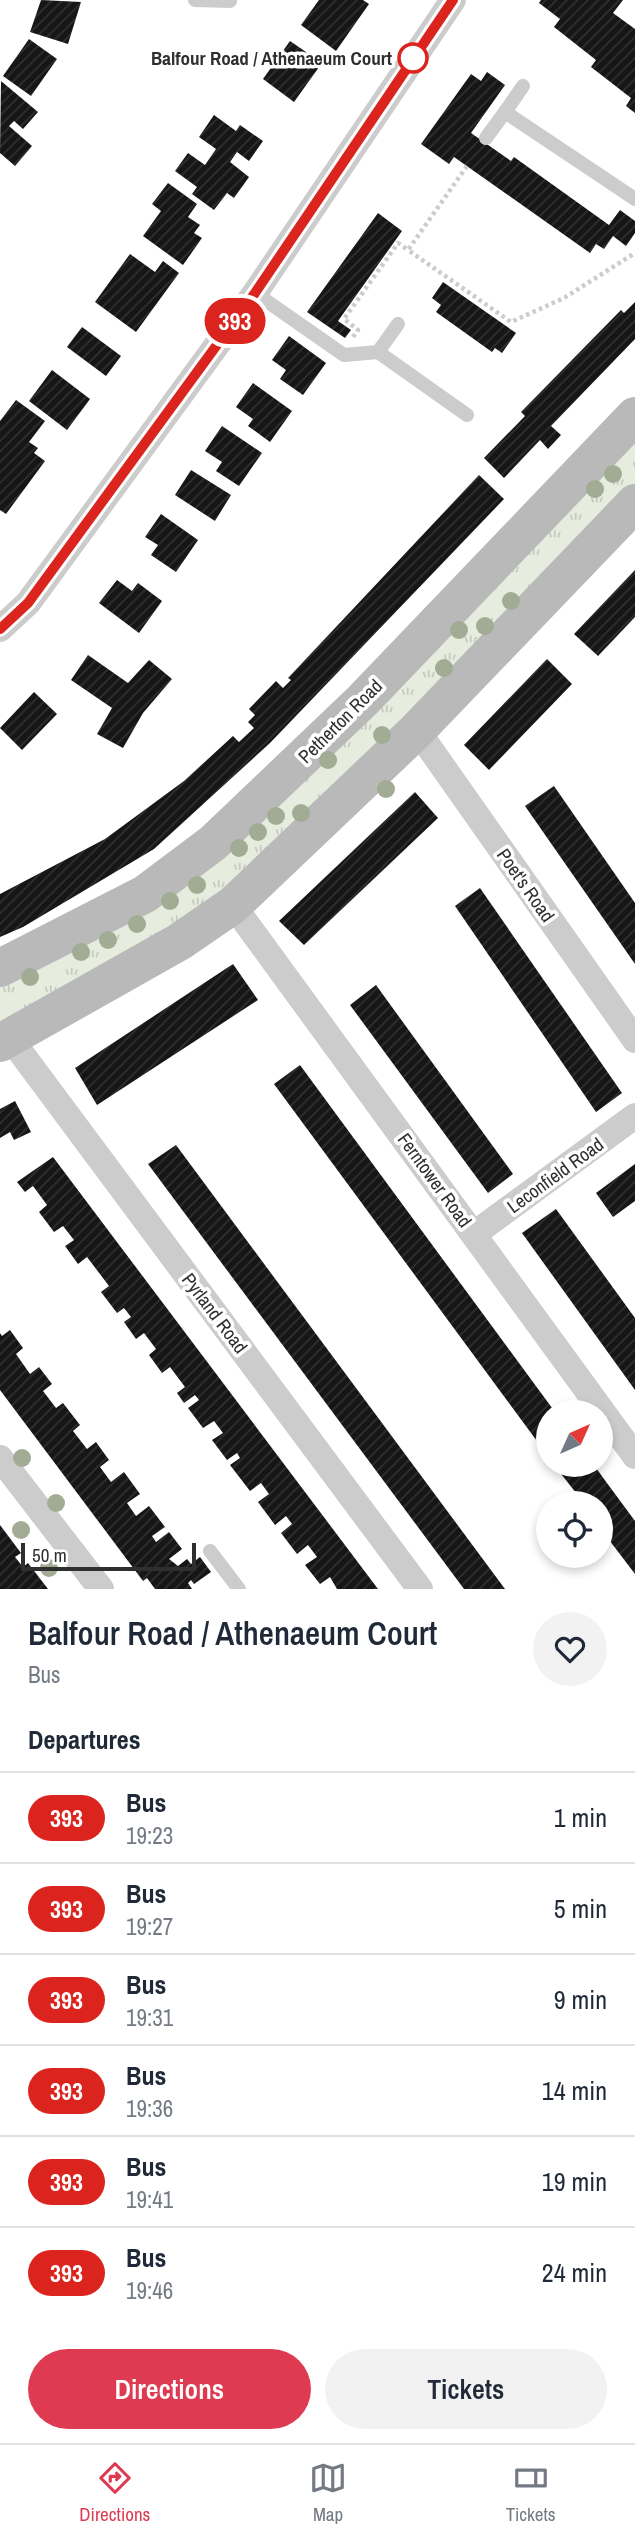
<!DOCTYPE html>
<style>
body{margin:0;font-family:"Archivo Narrow",sans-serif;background:#f2f2f3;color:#1f2937;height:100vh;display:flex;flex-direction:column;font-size:26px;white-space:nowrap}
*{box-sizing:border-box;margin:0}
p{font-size:23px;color:#747a83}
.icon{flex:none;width:38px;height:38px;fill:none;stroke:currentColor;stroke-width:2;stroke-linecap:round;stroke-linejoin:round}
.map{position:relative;height:1589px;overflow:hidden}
.panel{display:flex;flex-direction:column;background:#fff;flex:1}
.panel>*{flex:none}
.badge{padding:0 14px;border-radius:23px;font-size:24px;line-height:46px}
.needle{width:46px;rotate:45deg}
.buttons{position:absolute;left:536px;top:1400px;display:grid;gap:14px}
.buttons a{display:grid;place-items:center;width:77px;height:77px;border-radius:50%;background:#fff;box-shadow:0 4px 10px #0003;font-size:35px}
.scale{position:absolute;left:21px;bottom:18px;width:175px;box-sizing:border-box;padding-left:7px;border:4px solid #2f2f2f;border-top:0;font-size:19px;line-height:24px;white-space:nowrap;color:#2f2f2f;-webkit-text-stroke:5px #fff;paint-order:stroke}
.map>.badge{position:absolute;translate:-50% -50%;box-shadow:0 0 0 4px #fff}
h2{padding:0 28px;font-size:26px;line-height:63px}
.round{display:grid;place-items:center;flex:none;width:74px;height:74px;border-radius:37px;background:#f2f2f3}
.overview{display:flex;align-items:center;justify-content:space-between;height:119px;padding:0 28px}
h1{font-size:33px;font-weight:600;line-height:52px}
.cta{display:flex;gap:14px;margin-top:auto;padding:14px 28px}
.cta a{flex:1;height:80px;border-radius:42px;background:#de3a51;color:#fff;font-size:28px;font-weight:600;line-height:80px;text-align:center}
.cta a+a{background:#f2f2f3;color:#1f2937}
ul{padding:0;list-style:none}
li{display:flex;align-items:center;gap:21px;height:91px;padding:0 28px;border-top:2px solid #e0e1e3}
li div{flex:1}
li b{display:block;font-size:26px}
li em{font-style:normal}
li .badge{min-width:77px;font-weight:700;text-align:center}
.menu{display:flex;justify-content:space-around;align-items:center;height:98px;border-top:2px solid #e0e1e3;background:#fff;font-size:19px;color:#747a83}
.menu a{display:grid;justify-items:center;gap:4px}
.menu .selected{color:#de3a51}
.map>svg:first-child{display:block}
.park{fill:url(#park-tufts)}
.building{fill:url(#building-hatch)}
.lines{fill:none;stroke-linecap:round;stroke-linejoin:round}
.path{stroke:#ccc;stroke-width:4.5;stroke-dasharray:3.5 3.5;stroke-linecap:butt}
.lane{stroke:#ccc;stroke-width:14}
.street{stroke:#ccc;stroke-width:26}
.secondary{stroke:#b9b9b9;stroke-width:38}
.tree{fill:#a2ac95}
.line-casing{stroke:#fff;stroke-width:16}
.line{stroke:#dc241f;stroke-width:10}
.stop-dot{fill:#fff;stroke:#dc241f;stroke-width:3.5}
.labels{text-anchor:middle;stroke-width:7;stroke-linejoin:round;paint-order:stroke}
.stop-label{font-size:19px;font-weight:bold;fill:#2f2f2f;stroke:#fff;text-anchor:end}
.street-label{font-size:19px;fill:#2f2f2f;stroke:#fff}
</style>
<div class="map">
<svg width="635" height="1589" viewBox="0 0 635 1589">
<defs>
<pattern id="park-tufts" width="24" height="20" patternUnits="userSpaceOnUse" patternTransform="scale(1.75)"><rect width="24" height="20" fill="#e6ecde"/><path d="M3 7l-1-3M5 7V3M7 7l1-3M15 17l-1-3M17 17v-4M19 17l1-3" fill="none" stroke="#c6cbbf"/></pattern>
<pattern id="building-hatch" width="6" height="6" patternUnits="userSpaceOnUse" patternTransform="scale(1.75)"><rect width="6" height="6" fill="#161616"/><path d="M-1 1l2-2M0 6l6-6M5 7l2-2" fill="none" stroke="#303030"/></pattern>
</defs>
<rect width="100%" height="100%" fill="#fff"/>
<path class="park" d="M635 436V491L240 887 0 1034V977L104 929Z"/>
<g class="building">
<path d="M41 0 81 2 68 44 30 32Z"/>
<path d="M319 0H363L369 4 336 51 301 25Z"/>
<path d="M541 0H623L613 13 635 29V113L626 106 631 98 591 67 596 60 554 27 560 19 539 3Z"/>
<path d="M29 39 57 59 31 96 3 76Z"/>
<path d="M290 41 322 63 294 102 263 79Z"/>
<path d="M487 72 505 85 471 133 511 161 514 157 609 225 620 210 635 221V233L626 246 613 236 604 249 596 244 590 253 454 157 449 164 421 144 471 74 481 81Z"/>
<path d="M1 81 38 112 23 129 14 121 9 126 32 146 15 166 0 153Z"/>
<path d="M214 115 236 131 240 125 263 141 249 161 237 152 230 162 249 177 234 198 227 193 214 210 192 194 197 187 175 171 188 153 205 165 216 149 199 137Z"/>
<path d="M168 183 197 204 188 217 200 225 194 233 202 238 183 265 143 236 161 211 152 204Z"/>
<path d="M378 213 402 231 338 321 351 330 345 338 307 312Z"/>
<path d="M130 254 155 272 163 261 179 273 136 332 95 302Z"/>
<path d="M443 282 516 333 502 353 495 348 492 352 436 312 441 305 432 298Z"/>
<path d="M635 302V339L551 426 561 435 548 449 540 440 504 478 484 458 525 416 521 412 621 310 624 313Z"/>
<path d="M82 327 121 356 106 376 67 347Z"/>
<path d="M289 336 326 363 303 395 280 379 286 370 272 360Z"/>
<path d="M52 370 90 399 67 430 29 401Z"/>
<path d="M253 383 292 411 270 442 248 426 253 419 236 407Z"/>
<path d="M16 400 45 421 29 442 38 448 34 453 45 461 6 514 0 510V421Z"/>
<path d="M222 426 262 453 239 486 216 471 222 462 205 451Z"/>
<path d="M191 470 231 495 215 521 175 495Z"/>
<path d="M479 475 504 499 270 743 154 849 23 927 0 937V894L105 839 184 781 233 736 239 742 254 728 248 722 255 715 249 709 276 681 283 688 291 680 288 678Z"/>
<path d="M161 514 198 540 176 572 151 555 158 545 145 537Z"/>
<path d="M635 570V617L598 656 574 634Z"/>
<path d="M117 580 132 591 138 583 162 601 139 633 99 603Z"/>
<path d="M88 655 128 683 149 660 172 679 143 713 123 748 97 734 112 708 71 680Z"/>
<path d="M547 659 572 684 489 770 464 745Z"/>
<path d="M34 692 57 714 22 750 0 728Z"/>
<path d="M554 786 635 903V964L525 806Z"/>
<path d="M415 792 438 818 304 945 279 921Z"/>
<path d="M480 888 622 1093 596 1112 455 906Z"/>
<path d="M233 964 258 1000 97 1105 75 1068Z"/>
<path d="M376 985 513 1174 488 1193 350 1005Z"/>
<path d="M300 1065 555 1412H548V1456L274 1084Z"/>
<path d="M15 1101 31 1132 14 1140 10 1132 0 1138V1109Z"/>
<path d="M176 1145 505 1589H464L148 1164Z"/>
<path d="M53 1157 378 1589H337L330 1577 320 1584 305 1565 317 1557 308 1545 297 1554 281 1533 292 1524 286 1516 275 1525 258 1502 269 1494 261 1483 250 1491 230 1465 240 1458 237 1453 227 1460 212 1440 223 1433 214 1421 203 1428 188 1408 199 1400 195 1395 184 1403 177 1393 185 1387 170 1367 162 1373 149 1355 156 1349 144 1333 136 1339 124 1322 131 1317 124 1308 117 1313 101 1292 109 1286 87 1257 78 1264 65 1246 74 1240 63 1226 54 1232 39 1212 47 1205 33 1186 25 1192 17 1182Z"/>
<path d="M635 1164V1201L613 1217 596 1193Z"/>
<path d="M556 1209 635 1318V1390L522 1233Z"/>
<path d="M10 1330 23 1348 16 1354 30 1374 39 1367 52 1384 43 1391 56 1408 63 1403 80 1425 73 1431 87 1449 96 1442 109 1460 100 1467 111 1482 124 1472 140 1494 127 1503 136 1516 149 1506 165 1527 152 1536 156 1542 169 1532 182 1549 169 1559 178 1566 187 1559 191 1564 200 1557 211 1572 194 1584 191 1580 188 1583 192 1589H155L147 1578 143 1581 0 1390V1333L2 1336Z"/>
<path d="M554 1465H594L604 1479 635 1521V1574L600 1528V1503H584Z"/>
<path d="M0 1525 21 1553 15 1557 23 1567 28 1563 48 1589H0Z"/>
</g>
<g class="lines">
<g class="path">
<path d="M467 166 408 250 511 322 564 298 635 253"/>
<path d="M353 337 358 330 344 319 398 243 408 250"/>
</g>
<g class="lane">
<path d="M195 0 230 1"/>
<path d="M523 86 505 112 635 199"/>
<path d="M486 138 505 112"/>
<path d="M255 293 344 355 378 352 467 415"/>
<path d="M378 352 398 324"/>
<path d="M210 1551 239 1589"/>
</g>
<g class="street">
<path d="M0 629 28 603 255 293 453 0"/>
<path d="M417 730 635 1040"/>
<path d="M233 905 635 1456"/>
<path d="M10 1038 420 1589"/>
<path d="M474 1234 635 1116"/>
<path d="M0 1458 101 1589"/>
</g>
<g class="secondary">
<path d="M0 968 145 894 213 843 363 700 635 416"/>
<path d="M0 1043 179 942 233 905 417 730 635 503"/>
</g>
</g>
<g class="tree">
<circle cx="613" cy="474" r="9"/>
<circle cx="595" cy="489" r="9"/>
<circle cx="511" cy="601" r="9"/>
<circle cx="485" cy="626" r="9"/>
<circle cx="459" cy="630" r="9"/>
<circle cx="444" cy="668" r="9"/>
<circle cx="382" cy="735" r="9"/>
<circle cx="328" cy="760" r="9"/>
<circle cx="386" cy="789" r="9"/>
<circle cx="301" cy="813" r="9"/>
<circle cx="276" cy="816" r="9"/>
<circle cx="258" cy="832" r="9"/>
<circle cx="239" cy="848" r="9"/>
<circle cx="197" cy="885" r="9"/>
<circle cx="170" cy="901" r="9"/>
<circle cx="137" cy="924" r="9"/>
<circle cx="108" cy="940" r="9"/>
<circle cx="81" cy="952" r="9"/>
<circle cx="30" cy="977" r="9"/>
<circle cx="22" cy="1458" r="9"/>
<circle cx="56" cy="1503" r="9"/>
<circle cx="21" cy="1530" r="9"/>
<circle cx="49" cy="1568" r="9"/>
</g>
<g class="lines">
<defs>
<path id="line" d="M0 629 28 603 255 293 453 0"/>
</defs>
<use href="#line" class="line-casing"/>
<use href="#line" class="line"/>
</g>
<circle class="stop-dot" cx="413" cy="58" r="14"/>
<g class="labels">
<g class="stop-label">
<text x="392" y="65">Balfour Road / Athenaeum Court</text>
</g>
<g class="street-label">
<text transform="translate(340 721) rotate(-45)" y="7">Petherton Road</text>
<text transform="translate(526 885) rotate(55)" y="7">Poet's Road</text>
<text transform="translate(555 1175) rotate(-36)" y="7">Leconfield Road</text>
<text transform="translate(435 1180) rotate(54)" y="7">Ferntower Road</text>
<text transform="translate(215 1313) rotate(53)" y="7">Pyrland Road</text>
</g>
</g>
</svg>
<div class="buttons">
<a><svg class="needle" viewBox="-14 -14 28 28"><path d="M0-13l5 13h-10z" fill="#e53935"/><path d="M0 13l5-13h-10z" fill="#747a83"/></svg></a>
<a><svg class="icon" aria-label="locate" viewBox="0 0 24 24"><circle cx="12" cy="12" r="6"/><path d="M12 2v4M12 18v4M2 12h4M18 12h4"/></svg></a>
</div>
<div class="scale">50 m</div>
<b class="badge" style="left:235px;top:321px;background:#dc241f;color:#fff">393</b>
</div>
<section class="panel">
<div class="overview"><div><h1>Balfour Road / Athenaeum Court</h1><p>Bus</p></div><a class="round"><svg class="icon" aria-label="heart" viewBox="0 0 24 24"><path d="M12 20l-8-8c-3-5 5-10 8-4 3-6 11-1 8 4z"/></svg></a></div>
<h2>Departures</h2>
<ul>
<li><span class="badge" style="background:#dc241f;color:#fff">393</span><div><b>Bus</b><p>19:23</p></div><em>1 min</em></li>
<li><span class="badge" style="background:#dc241f;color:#fff">393</span><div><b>Bus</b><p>19:27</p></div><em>5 min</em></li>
<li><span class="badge" style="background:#dc241f;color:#fff">393</span><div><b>Bus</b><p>19:31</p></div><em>9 min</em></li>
<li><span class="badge" style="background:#dc241f;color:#fff">393</span><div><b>Bus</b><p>19:36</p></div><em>14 min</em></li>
<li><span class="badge" style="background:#dc241f;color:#fff">393</span><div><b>Bus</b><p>19:41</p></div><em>19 min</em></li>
<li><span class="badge" style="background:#dc241f;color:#fff">393</span><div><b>Bus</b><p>19:46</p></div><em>24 min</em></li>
</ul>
<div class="cta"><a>Directions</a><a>Tickets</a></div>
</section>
<nav class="menu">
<a class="selected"><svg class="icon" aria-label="directions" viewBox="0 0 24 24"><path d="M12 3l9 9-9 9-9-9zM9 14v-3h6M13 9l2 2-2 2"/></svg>Directions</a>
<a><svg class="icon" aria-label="map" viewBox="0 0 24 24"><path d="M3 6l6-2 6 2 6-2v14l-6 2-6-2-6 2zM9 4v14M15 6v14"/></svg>Map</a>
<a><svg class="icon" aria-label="tickets" viewBox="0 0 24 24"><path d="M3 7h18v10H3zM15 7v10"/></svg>Tickets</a>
</nav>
